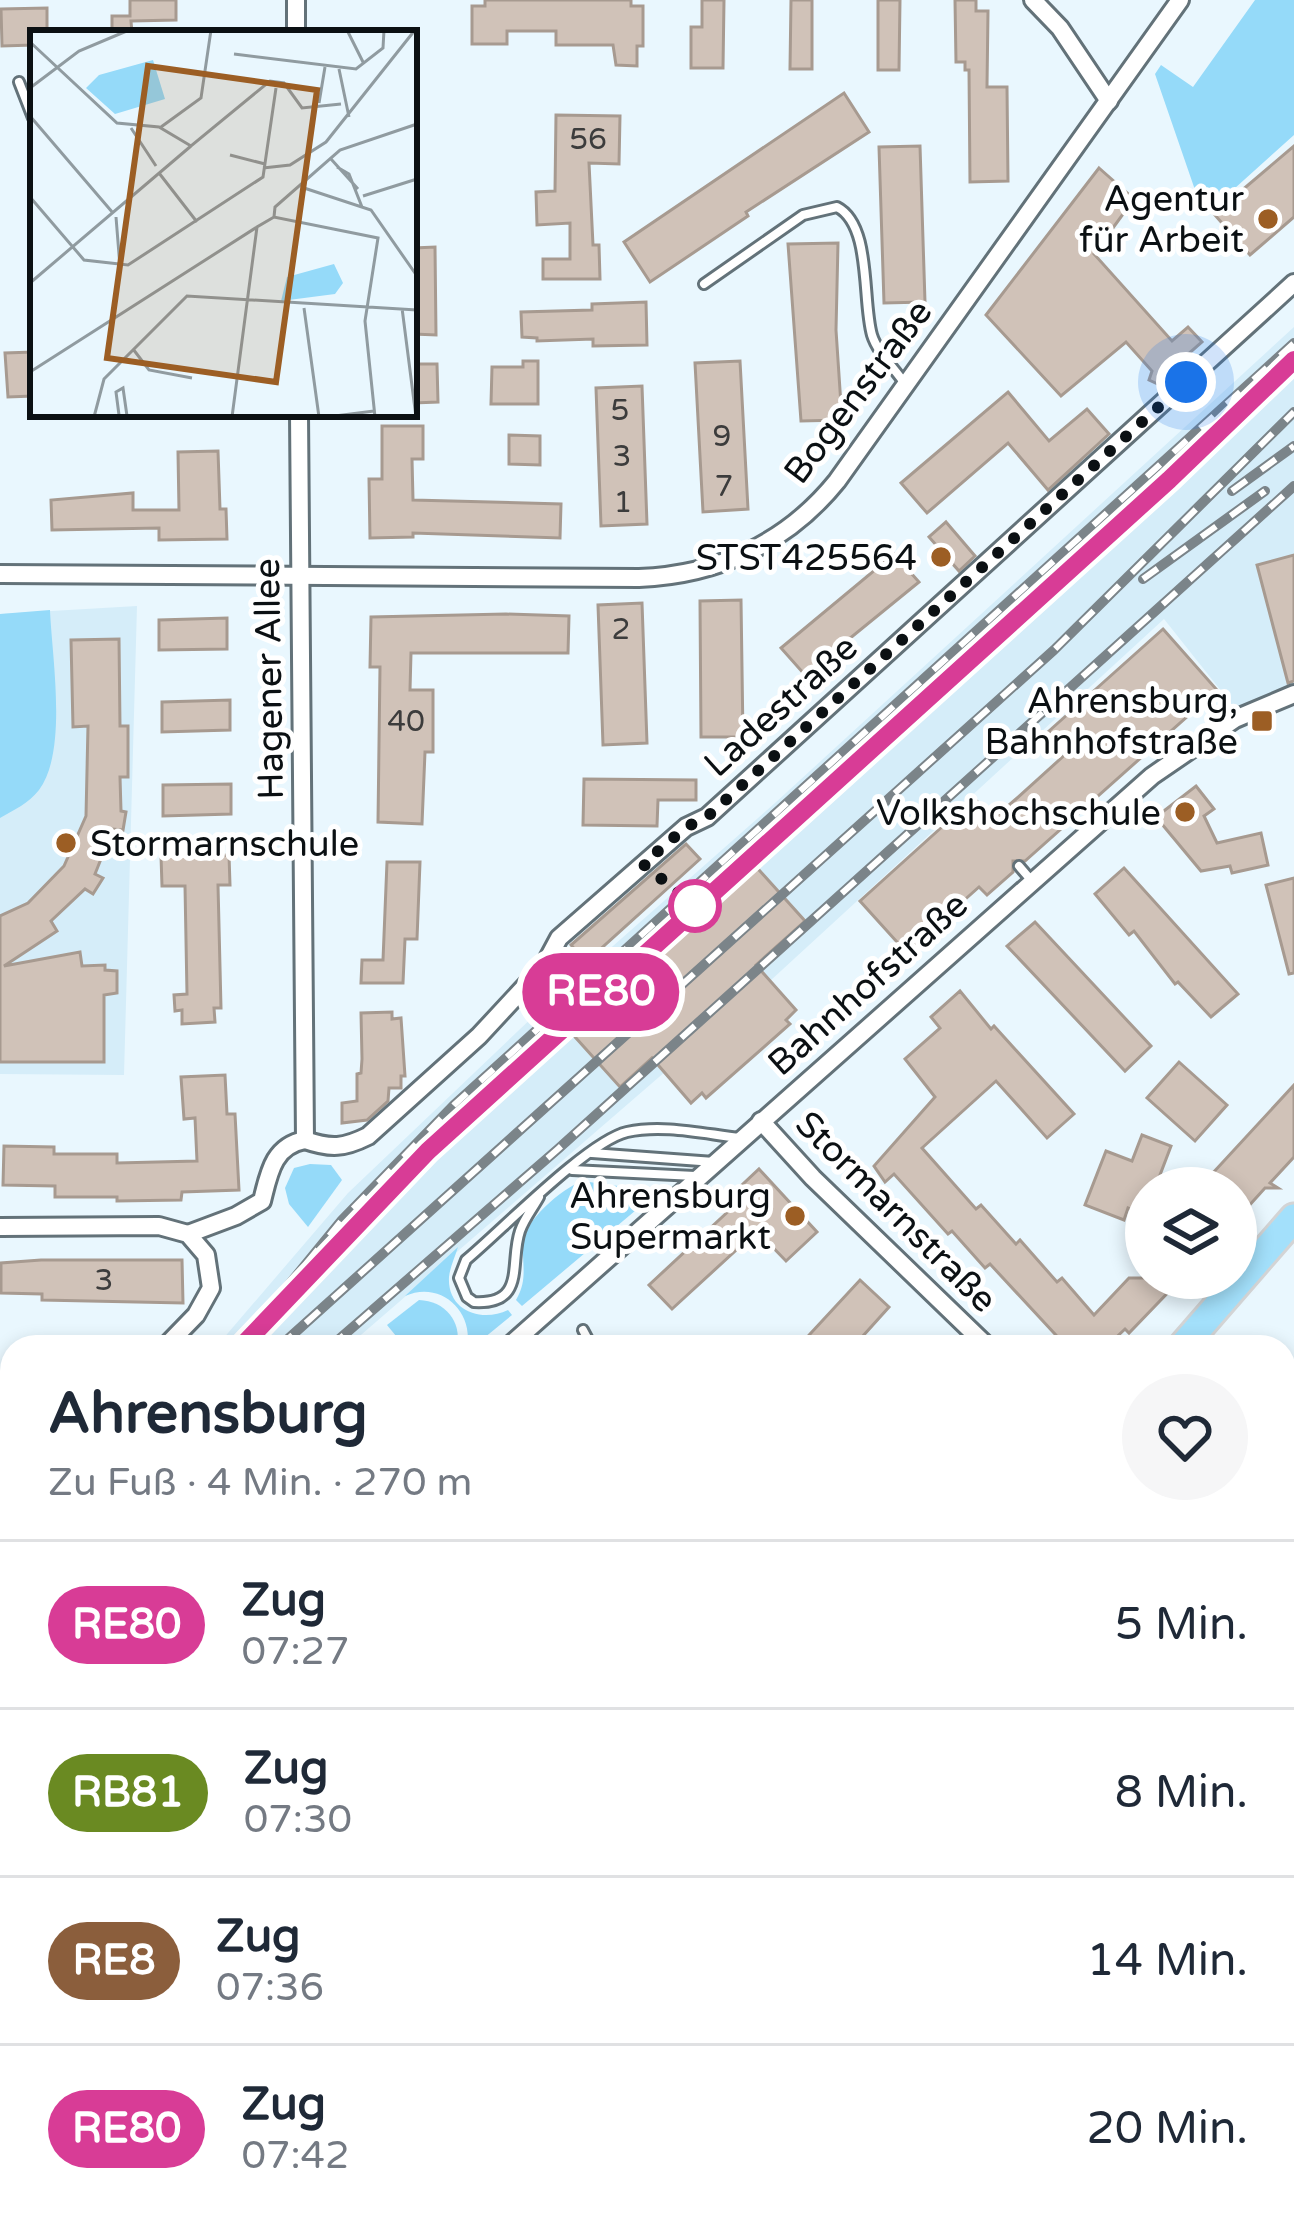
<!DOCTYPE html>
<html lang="de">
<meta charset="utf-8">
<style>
body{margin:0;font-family:"Varela Round",sans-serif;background:#f6f6f7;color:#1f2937;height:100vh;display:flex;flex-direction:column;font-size:45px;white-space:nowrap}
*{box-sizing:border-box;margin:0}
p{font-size:39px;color:#747a83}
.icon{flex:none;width:66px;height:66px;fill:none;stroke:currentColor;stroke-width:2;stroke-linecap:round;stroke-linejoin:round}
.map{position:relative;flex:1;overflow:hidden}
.sheet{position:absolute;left:0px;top:1335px;width:1296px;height:903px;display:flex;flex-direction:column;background:#fff;border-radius:36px 36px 0 0;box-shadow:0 6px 18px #0003}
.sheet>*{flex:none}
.badge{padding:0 24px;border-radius:39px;font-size:42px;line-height:78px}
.fabs{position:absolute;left:1125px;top:1167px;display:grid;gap:24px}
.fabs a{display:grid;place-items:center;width:132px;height:132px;border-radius:50%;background:#fff;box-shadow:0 6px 18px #0003;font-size:60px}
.you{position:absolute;width:60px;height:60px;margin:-30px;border:9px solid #fff;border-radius:50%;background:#1a73e8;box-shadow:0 0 0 18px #1a73e833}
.map>.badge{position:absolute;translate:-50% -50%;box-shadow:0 0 0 6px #fff}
.round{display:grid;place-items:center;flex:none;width:126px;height:126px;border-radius:63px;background:#f6f6f7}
.head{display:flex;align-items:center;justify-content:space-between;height:204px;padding:0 48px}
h1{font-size:57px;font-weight:800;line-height:90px}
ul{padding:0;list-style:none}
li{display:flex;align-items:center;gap:36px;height:168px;padding:0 48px;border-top:3px solid #e0e1e3}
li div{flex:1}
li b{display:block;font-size:45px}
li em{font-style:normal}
li .badge{min-width:132px;font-weight:700;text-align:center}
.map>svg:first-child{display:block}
.built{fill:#d5edf9}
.green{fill:#95daf9}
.building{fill:#d0c2b8;stroke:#a79a90;stroke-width:3}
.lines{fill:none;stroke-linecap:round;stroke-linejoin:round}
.lane-casing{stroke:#637279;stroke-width:14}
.street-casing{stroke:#637279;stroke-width:22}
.secondary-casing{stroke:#637279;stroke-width:30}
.primary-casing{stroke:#d3d4d5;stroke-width:33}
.lane{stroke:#fff;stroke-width:8}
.street{stroke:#fff;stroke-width:16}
.secondary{stroke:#fff;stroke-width:24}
.primary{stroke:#a3e0fb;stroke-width:27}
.rail-casing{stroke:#7b8489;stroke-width:10}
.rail{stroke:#fff;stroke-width:6;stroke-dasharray:18;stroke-linecap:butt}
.line-casing{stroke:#fff;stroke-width:27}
.line{stroke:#d83c96;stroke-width:18}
.walk{stroke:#0b1013;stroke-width:12;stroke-dasharray:0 21.6}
.poi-dot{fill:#9c5e24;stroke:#fff;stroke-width:4.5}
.stop-dot{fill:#fff;stroke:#d83c96;stroke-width:6}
.labels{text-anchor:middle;stroke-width:10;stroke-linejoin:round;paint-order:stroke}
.number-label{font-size:30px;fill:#3c3c3c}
.poi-label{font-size:36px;fill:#0b1013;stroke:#fff;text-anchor:end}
.street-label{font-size:36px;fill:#0b1013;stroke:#fff}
.inset-road{fill:none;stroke:#909ba0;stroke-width:3}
.view{fill:#9c5e24;fill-opacity:0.15;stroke:#9c5e24;stroke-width:6}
.inset-edge{fill:none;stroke:#0b1013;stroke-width:6}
</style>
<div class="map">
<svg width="1294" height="2236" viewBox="0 0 1294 2236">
<rect width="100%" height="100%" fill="#e9f7fe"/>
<g class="built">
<path d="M1294 327V697L1249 726 1164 619 770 981 347 1347H216L348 1193 537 1013 775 803Z"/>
<path d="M137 606 124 1075 0 1074V614Z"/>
</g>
<g class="green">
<path d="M1255 0H1294V135L1204 216 1155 74 1161 65 1193 87Z"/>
<path d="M50 610C52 658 68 751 39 790 29 803 14 810 0 818V614Z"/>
<path d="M310 1164 331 1165 342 1180 308 1227 289 1204 285 1188 294 1168Z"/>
<path d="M582 1181 618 1186 617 1204 642 1205 522 1306 516 1300C528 1280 522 1265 523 1244 524 1220 562 1189 582 1181Z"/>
<path d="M458 1247C455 1257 450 1267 449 1277 447 1311 482 1323 508 1310L512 1315 473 1347H467C474 1311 440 1280 405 1296Z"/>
<path d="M419 1300C445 1301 462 1321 457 1347H405L387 1325Z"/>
<path d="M1294 1928V2236H1240L1236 2226H1284V1932Z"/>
</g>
<g class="building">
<path d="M130 0H176V20L131 21 132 33H112V16H130Z"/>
<path d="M485 0H631V6H643V46H637V66L616 65 613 45H556V31H507V44H472V6H485Z"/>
<path d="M702 0H724L723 68H691V27H702Z"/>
<path d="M791 0H812V69H790Z"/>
<path d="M878 0H900L899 70H878Z"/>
<path d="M955 0H976V11H988L987 87H1007L1008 181 970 182 969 70H965V62H956Z"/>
<path d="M47 8V33H33V45L2 46 1 9Z"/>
<path d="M844 93 869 132 746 212 748 216 650 282 624 242Z"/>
<path d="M556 115 620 116 619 164 589 163 593 245H599L600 279H543V259H570V223L537 225 536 192 555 191Z"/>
<path d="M920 146 925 302 884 303 879 147Z"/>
<path d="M1294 146V217L1250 255 1214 214Z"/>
<path d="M1099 168 1134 199 1094 254 1172 341 1188 327 1202 342 1178 363 1180 370 1162 386 1149 380 1152 371 1126 342 1061 396 986 315Z"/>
<path d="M838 243 836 330 842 420 801 421 788 244Z"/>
<path d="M435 247 436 335 414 334V248Z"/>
<path d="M646 302 647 345 593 346V339L537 341V338L522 337 521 312 592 310V304Z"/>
<path d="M33 352V396L8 397 5 353Z"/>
<path d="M523 361H538V404H491L492 367H523Z"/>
<path d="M740 361 748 509 703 512 695 363Z"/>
<path d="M414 364H437L438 402 414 403Z"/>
<path d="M642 386 647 524 601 526 596 388Z"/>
<path d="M1008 392 1049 441 1087 409 1109 434 1048 490 1008 443 927 513 901 483Z"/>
<path d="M382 426H423V459H412L413 500 561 504 560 538 413 533V537L370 538 369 479H382Z"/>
<path d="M509 435 540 436V465L509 464Z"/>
<path d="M218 451 220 509H226L227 539 159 540V528L52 530 51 500 133 493V510H179L178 452Z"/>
<path d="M946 522 975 556 959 571 929 537Z"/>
<path d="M894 554 919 582 805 675 781 648Z"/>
<path d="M1294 555V681L1288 683 1257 565Z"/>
<path d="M741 600 743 737H701L700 601Z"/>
<path d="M642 603 647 743 603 745 598 605Z"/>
<path d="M506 614 569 616 568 653H411L410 690H433V752H425L422 824 378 822 380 667H370L371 617Z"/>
<path d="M227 618V649L159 650V620Z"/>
<path d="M1163 629 1217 690 1025 861H1013V872L987 895 979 887 906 952 860 901 974 798 993 819 1016 799 1068 752 1049 731Z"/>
<path d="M119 639 120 726H128V777H120L121 811 126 812 123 830 113 829 95 874 103 878 93 894 85 889 51 921 57 931 4 966 80 952 82 966 105 965V970L117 971V993L104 995V1062H0V916L28 903 64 866 86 816 88 726 73 727 71 640Z"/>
<path d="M230 700V730L162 732V702Z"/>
<path d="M584 779 696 780V800H658L657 826 583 825Z"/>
<path d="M231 784V814L163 816V785Z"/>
<path d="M1196 786 1214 809 1204 816 1217 843 1261 833 1268 865 1232 873 1230 866 1201 871 1156 817Z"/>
<path d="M686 844 700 859 586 962 571 945Z"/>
<path d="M229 855 230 885H218L221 1008H214L215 1022 182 1024V1010L175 1011 174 995 187 994 185 886H162L161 856Z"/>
<path d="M751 861 805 921 756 965 796 1010 786 1020 790 1024 706 1098 702 1093 691 1103 652 1058 620 1087 567 1028Z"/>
<path d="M387 862H420L417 939H405L403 983H361L362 960H383Z"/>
<path d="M1124 868 1238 994 1211 1017 1178 982 1175 984 1134 931 1129 935 1095 894Z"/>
<path d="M1294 878V973L1289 974 1266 885Z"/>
<path d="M1035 922 1151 1046 1125 1071 1007 946Z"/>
<path d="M960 991 991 1029 994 1026 1074 1114 1047 1138 996 1081 922 1148 976 1209 981 1205 1016 1244 1020 1240 1057 1282 1062 1278 1094 1315 1129 1278H1182L1129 1333 1125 1329 1106 1347H1067L990 1264 985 1268 952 1231 948 1234 894 1174 885 1182 874 1166 935 1097 905 1059 940 1028 931 1017Z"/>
<path d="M392 1012V1019L401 1018 405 1076H401V1088H389L388 1101 367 1120 342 1123V1103L357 1101V1074L361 1073 362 1059 361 1013Z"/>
<path d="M1179 1062 1227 1105 1195 1141 1147 1098Z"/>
<path d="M225 1075 227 1114H235L239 1190 182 1192 181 1200 117 1201V1197H55V1186L3 1185 4 1146 54 1147V1154H117V1163L197 1161 195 1118 184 1119 181 1077Z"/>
<path d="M1294 1085V1157L1270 1183 1278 1188H1265L1236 1220V1188H1199Z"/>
<path d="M1142 1135 1171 1146 1155 1188H1145L1136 1211 1128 1208 1124 1220 1085 1205 1106 1151 1132 1161Z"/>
<path d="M759 1169 817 1232 786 1261 757 1231 672 1309 649 1285 734 1206 727 1199Z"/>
<path d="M41 1260H182L183 1303 42 1300V1294L1 1293V1263Z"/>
<path d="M860 1280 889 1307 853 1347H798Z"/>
</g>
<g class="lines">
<defs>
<g id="lane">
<path d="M19 82 33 118"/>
<path d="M704 284 803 215 837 207C872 225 862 301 872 335 877 352 895 369 905 384"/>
<path d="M1019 866 1031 880"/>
<path d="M592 1153 714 1162"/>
<path d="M572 1170 695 1176"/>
<path d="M539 1197C533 1208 524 1219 520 1231 509 1263 527 1305 474 1302L467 1297 459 1278 466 1260C501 1231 588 1141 627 1132 663 1124 704 1134 740 1138"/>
<path d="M583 1330 592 1347"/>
</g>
<g id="street">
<path d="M296 0V33"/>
<path d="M1033 0 1060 28 1109 101"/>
<path d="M299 414 305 1140"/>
<path d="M0 574 639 578C718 575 787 543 837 481L1180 0"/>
<path d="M761 1121 813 1178 988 1347"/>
<path d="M305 1140C331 1149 344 1148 368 1136L479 1036 544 966 559 938 686 827 707 817 1294 283"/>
<path d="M0 1227 159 1226 188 1234 206 1255 211 1288 196 1315 165 1347"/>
<path d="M188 1234 236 1216 262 1201C269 1173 273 1146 305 1140"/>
<path d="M508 1347 1152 776 1235 719 1294 694"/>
<path d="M0 1529 12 1516"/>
<path d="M1284 1635 1294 1644"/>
<path d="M0 1784 12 1774"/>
<path d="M0 1976 12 1989"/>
<path d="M0 2122 12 2116"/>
<path d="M227 2226 236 2236"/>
<path d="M302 2236 308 2226"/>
<path d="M380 2236 390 2226"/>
</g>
<g id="secondary">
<path d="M0 1479 12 1484"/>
<path d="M1284 1774 1294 1771"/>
<path d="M850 2226V2236"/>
<path d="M868 2226V2236"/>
</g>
<g id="primary">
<path d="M1182 1347 1294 1218"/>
<path d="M0 1738 12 1728"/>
</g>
</defs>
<use href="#lane" class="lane-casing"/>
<use href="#street" class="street-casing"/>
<use href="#secondary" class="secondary-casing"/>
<use href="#primary" class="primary-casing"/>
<use href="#lane" class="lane"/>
<use href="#street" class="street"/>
<use href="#secondary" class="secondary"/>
<use href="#primary" class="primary"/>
<defs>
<g id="rail">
<path d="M1232 491 1294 446"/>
<path d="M1143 579 1265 491"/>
<path d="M238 1347 342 1220 454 1105 1294 343"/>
<path d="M279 1347 1054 650 1294 412"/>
<path d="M330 1347 558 1149 1294 486"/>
<path d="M0 1604 12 1588"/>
<path d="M0 1648 12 1636"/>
</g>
</defs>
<use href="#rail" class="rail-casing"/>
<use href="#rail" class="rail"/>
</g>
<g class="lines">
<defs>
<path id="line" d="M241 1347 428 1151 1169 480 1294 360"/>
</defs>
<use href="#line" class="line-casing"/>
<use href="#line" class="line"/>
<path class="walk" d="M695 906 643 864 686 827 707 817 1186 382"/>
</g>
<g class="poi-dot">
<circle cx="1268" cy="219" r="12"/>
<circle cx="941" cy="557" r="12"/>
<rect x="1250" y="709" width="24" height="24" rx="6"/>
<circle cx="1185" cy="812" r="12"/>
<circle cx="66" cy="843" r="12"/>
<circle cx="795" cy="1216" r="12"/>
</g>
<circle class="stop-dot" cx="695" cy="906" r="24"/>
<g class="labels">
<g class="number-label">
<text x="588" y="149">56</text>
<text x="620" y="420">5</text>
<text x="722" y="446">9</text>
<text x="622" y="466">3</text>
<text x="724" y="496">7</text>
<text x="623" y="512">1</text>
<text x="621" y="639">2</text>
<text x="406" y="731">40</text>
<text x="104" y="1290">3</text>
</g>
<g class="poi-label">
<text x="1244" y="211">Agentur<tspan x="1244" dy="41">für Arbeit</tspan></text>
<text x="917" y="570">STST425564</text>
<text x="1238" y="713">Ahrensburg,<tspan x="1238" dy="41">Bahnhofstraße</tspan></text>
<text x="1161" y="825">Volkshochschule</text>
<text x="90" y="856" text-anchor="start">Stormarnschule</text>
<text x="771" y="1208">Ahrensburg<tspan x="771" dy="41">Supermarkt</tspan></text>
</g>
<g class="street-label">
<text transform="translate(857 391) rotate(-53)" y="13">Bogenstraße</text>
<text transform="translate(268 679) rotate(-91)" y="13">Hagener Allee</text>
<text transform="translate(780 705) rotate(-42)" y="13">Ladestraße</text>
<text transform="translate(867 983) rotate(-42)" y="13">Bahnhofstraße</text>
<text transform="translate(897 1211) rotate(45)" y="13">Stormarnstraße</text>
</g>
</g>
<g transform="translate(30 30)">
<rect width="387" height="387" fill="#e9f7fe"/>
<path d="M123 30 135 69 85 84 56 58 69 45ZM304 234 313 253 305 264 251 271 257 247Z" fill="#95daf9"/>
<path class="inset-road" d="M317 0 334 34M0 12 87 93 129 97 161 116 240 51 254 53 272 78 311 74M204 24 326 39 353 18 354 0M309 39 319 87M0 58 49 21 99 0M289 73 295 37M0 86 83 183M131 97 171 68 181 0M101 98 126 136M200 125 235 134M301 129 328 159M307 137 319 144 332 177M233 138 260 135 296 112 385 0M129 143 167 192M271 157 341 180 387 246M333 166 387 149M0 167 54 230 98 235 233 147 246 58M86 187 90 237M244 187 245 177 310 120 387 94M0 253 161 116M274 278 289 387M372 278 386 387M103 319 119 340 162 348M0 342 227 197M89 385 86 362 93 358 97 386M64 387 74 349 157 266 387 280M202 387 227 197 244 187 348 208 335 291 345 387M297 387 344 381"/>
<path class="view" d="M118 36 287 60 246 352 77 328Z"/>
<rect width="387" height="387" class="inset-edge"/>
</g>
</svg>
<div class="fabs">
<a><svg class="icon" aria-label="layers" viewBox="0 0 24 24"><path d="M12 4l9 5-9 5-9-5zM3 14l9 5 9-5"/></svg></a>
</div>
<div class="you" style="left:1186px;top:382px"></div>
<b class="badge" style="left:601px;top:992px;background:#d83c96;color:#fff">RE80</b>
<section class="sheet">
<div class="head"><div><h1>Ahrensburg</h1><p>Zu Fuß · 4 Min. · 270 m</p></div><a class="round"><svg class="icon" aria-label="heart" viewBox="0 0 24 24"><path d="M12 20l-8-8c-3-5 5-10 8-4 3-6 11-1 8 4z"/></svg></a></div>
<ul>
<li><span class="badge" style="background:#d83c96;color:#fff">RE80</span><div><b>Zug</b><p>07:27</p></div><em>5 Min.</em></li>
<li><span class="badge" style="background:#6a8a22;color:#fff">RB81</span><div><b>Zug</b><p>07:30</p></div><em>8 Min.</em></li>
<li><span class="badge" style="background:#8b5e3c;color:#fff">RE8</span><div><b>Zug</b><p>07:36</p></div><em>14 Min.</em></li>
<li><span class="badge" style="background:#d83c96;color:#fff">RE80</span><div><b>Zug</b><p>07:42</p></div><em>20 Min.</em></li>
</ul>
</section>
</div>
